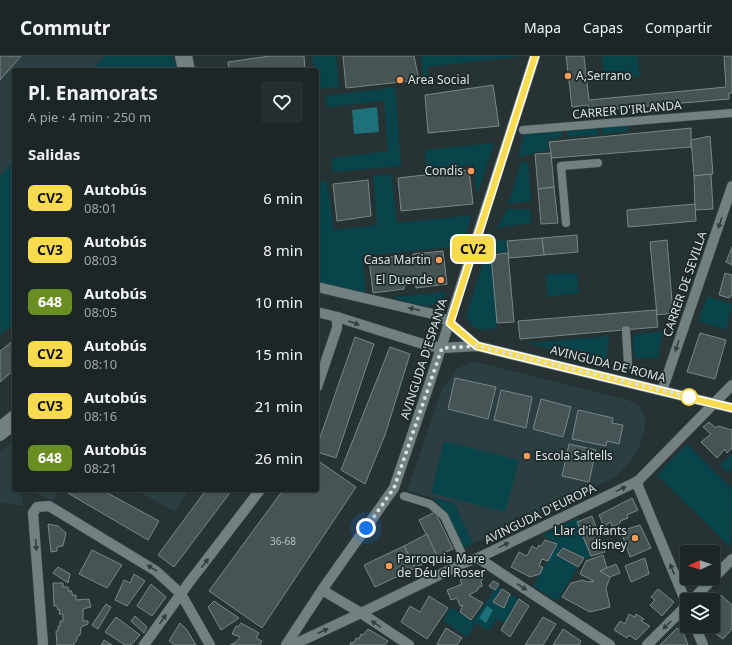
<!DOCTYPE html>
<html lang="es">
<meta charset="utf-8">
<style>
body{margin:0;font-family:"Noto Sans",sans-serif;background:#252e2e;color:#f1f3f6;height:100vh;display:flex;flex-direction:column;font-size:15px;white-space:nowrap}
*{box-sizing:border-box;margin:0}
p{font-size:13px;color:#a0a5a7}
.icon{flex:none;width:22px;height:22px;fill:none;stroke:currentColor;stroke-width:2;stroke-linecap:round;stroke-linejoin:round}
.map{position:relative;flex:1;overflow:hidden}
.drawer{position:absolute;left:12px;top:12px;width:307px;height:424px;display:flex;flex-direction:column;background:#1c2626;border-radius:4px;box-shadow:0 1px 3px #0004,0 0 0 1px #3a4343}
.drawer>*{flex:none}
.badge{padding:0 8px;border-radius:6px;font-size:14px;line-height:26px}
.needle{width:26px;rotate:267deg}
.tools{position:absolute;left:680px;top:489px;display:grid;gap:8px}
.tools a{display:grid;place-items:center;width:40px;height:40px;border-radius:4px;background:#1c2626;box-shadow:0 1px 3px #0004,0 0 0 1px #3a4343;font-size:20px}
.you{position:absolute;width:20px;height:20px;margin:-10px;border:3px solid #fff;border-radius:50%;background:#1a73e8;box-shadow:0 0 0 6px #1a73e833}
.map>.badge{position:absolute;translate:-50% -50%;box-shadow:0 0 0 2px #fff}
h2{padding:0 16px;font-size:15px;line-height:36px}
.round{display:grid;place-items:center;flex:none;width:42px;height:42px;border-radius:4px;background:#252e2e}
.overview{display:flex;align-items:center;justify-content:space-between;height:68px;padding:0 16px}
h1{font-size:19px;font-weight:700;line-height:30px}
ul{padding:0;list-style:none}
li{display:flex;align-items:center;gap:12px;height:52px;padding:0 16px}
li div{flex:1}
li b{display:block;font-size:15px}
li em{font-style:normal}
li .badge{min-width:44px;font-weight:700;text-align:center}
header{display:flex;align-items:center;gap:24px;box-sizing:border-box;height:56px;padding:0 20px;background:#1c2626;border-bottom:1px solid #3a4343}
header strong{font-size:19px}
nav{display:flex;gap:22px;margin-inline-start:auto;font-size:14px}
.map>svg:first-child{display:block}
.built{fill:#2b3e41}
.green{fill:#08444a}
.water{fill:#1f7179}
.building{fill:#475455;stroke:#788788}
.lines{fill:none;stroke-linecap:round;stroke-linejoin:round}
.pedestrian-casing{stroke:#434e4f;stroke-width:9}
.minor-casing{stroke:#434e4f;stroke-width:11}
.tertiary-casing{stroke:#434e4f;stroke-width:11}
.pedestrian{stroke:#728082;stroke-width:8}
.minor{stroke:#728082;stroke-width:10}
.tertiary{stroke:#728082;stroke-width:10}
.oneway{fill:#323e3f}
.line-casing{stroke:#fff;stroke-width:9}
.line{stroke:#f9db4f;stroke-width:6}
.walk{stroke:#d9e1e2;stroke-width:4;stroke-dasharray:0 7.2}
.poi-dot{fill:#fd9c56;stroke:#1c2829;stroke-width:1.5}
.stop-dot{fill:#fff;stroke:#f9db4f;stroke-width:2}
.labels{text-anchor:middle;stroke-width:3.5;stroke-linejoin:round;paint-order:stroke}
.number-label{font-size:10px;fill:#b4bebf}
.poi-label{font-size:12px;fill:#d9e1e2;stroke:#1c2829;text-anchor:start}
.street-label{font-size:12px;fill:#d9e1e2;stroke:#1c2829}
</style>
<header>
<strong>Commutr</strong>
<nav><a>Mapa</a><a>Capas</a><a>Compartir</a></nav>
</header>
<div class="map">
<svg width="732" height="589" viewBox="0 0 732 589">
<rect width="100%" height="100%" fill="#263233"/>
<g class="built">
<path d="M0 0H105L92 14H14V104L0 120Z"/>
<path d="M476 306 625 343 636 347 642 354 646 363 644 376 638 394 630 406 615 421 473 488 454 447 407 435 442 333 457 313 467 308Z"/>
<path d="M14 384V434H59L53 445 30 435 22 438 23 450 0 446V396Z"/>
<path d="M136 434H189L175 456Z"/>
</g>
<g class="green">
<path d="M105 0H173L177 14H92Z"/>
<path d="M312 0H336L339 31 317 33V14H314Z"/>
<path d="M421 0H524L427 11 429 27 424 29Z"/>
<path d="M602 0H637L640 20 604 24Z"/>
<path d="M395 31 401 110 333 116 331 102 388 95 384 45 327 51 325 40Z"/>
<path d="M628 69 629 75 602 78 603 71Z"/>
<path d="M598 70V79L567 81V73Z"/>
<path d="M562 73V81L547 84 549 94 518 101 525 77Z"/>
<path d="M494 87 477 139 473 109 426 114 425 94Z"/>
<path d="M14 104V268L0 279V120Z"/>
<path d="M521 106H528L531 145 508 148Z"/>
<path d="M391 118 397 167 472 159 461 190 362 200 366 239 317 228V126L327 125 334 174 377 169 373 120Z"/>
<path d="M507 153H530L531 167 497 172Z"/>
<path d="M506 184 507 196 491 197 497 272C480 275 475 276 466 260L490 185Z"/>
<path d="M577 217 579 237 547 241 546 218Z"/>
<path d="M446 236C445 239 443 243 441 244 428 256 407 246 393 241Z"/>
<path d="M707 240 732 248 726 274 698 265Z"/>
<path d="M663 275 658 302H634L633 279Z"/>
<path d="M609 280 606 306 526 287Z"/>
<path d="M444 385 519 404 505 456 431 437Z"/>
<path d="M687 388 732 432 731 492 657 419Z"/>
<path d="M732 398V412L727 417 720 409Z"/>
<path d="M431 441 454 447 473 488 461 493 442 452Z"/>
<path d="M577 462 592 501 584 502 564 491 557 499 578 511 557 545 533 530 557 488 560 489 542 479Z"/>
<path d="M497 530 502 533 493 546 504 552 510 538 519 543 505 567 497 563 489 575 476 567 467 581 443 565 451 551 473 565Z"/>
</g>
<g class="water">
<path d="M377 51 379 76 354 78 352 54Z"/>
<path d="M487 550 493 554 486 567 479 562Z"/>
</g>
<g class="building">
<path d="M0 0H21L0 24Z"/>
<path d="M270 0H304L305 14H229L228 6Z"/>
<path d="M343 0H414L419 24 346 32Z"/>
<path d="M566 0H584L589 44 726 31 724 0H732V37H729V43L589 55 588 49 572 51Z"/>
<path d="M493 29 499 70 428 77 425 39Z"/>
<path d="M691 72V91L552 102 549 86Z"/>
<path d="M710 80 713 118 694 120 691 84Z"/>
<path d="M551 97 554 131 538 133 535 98Z"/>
<path d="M469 114 473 148 401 155 398 122Z"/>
<path d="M711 118 713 153 695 154 694 120Z"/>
<path d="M368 124 371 160 337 165 333 128Z"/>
<path d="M554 131 558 167 541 168 538 133Z"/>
<path d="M695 148 696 165 628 171 627 154Z"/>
<path d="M577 179 578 196 544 199 542 182Z"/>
<path d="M542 182 544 199 509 202 507 185Z"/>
<path d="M667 184 673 257 657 259 650 186Z"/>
<path d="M732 191V209L726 206Z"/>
<path d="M443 195 447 228 416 232V228L404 229V233L373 237 369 203 400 200V205L413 203V198Z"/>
<path d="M508 197 514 266 497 267 491 199Z"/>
<path d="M725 217 732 219V240H730L729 242 719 239Z"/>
<path d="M656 254 658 271 520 283 518 265Z"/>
<path d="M700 277 726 284 715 323 687 316Z"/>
<path d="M355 281 374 288 336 402 317 396V390Z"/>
<path d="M14 284V314L0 326V295Z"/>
<path d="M390 291 410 298 385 379 365 428 341 414Z"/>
<path d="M455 322 496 331 488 363 448 353Z"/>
<path d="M501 334 532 341 526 372 494 364Z"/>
<path d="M541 343 571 351 563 381 533 373Z"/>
<path d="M578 354 613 362 612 367 623 369 619 388 607 385 606 390 572 383Z"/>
<path d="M709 366 716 372 718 370 732 374V392L727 397 725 393 717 402 701 386 711 378 703 371Z"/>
<path d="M569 388 596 394 589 426 562 420Z"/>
<path d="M317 404 356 431 262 572 209 535 283 434H317Z"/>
<path d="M67 434H102L159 465 148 484 66 436Z"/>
<path d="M206 434H232L174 511 158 499Z"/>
<path d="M632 442 638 454 627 459 628 462 620 465V467L612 471 611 466 604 470 599 459Z"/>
<path d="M435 456 453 493 437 500 419 464Z"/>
<path d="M592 460 605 496 591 500 577 466Z"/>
<path d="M48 468 58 470 66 477 63 490 57 491V495L51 496Z"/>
<path d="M640 469 651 492 630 501 621 475Z"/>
<path d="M427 478 437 500 415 512 404 490Z"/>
<path d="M545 484 557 488 548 505 542 503 539 510 543 511 540 518 530 521 511 511 519 496 527 500 532 490 537 493 539 489 541 490Z"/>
<path d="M404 490 415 512 375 531 364 509Z"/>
<path d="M563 492 584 502 578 511 557 499Z"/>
<path d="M92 494 122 509 107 532 79 518Z"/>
<path d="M603 499 607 512 600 515 610 521 606 532 610 551 590 556 562 541 571 527 583 524 587 526 594 525 580 518 586 505Z"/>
<path d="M645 502 649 518 631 526 625 510Z"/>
<path d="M616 508 620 517 610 521 600 515Z"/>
<path d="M58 511 70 518 68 527 53 517Z"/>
<path d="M480 516 483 523 481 525 482 530 478 532V534L469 539 483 547 471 564 460 556 463 549 460 550 457 542 451 544 447 534 462 528 460 524 477 517 478 519Z"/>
<path d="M134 518 145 525 127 550 115 544 124 524 130 527Z"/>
<path d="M493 525 499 528 495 534 489 530Z"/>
<path d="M53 527H63V531H68L69 536 71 534 73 540 76 539V544L89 543 91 551 83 553V565H88V568L81 571 80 579 77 581V584L73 589H57L56 575H58V570H60V565H63V558H59L60 553 58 554 57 550H54Z"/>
<path d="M151 528 166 541 152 560 137 550Z"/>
<path d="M502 533 510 538 504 552 493 546Z"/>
<path d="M658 533 674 546 662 560 650 549 655 544 651 541Z"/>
<path d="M721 539 732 549V573L723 583 711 574 713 573 709 571 713 570V559L714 558 713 556V551L718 546 717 545Z"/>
<path d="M429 540 448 552 427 583 401 566 410 550 420 556Z"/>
<path d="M519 543 529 550 510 581 501 574Z"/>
<path d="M214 545 239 562 221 574 208 551Z"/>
<path d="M106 548 111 551 98 573 92 569Z"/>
<path d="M629 558 635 561 636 558 644 563 641 565 650 570 636 584 629 579 627 582 614 574 620 565 625 568Z"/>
<path d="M135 560 147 571 144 577 131 565Z"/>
<path d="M116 561 140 579 131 589H125L105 576Z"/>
<path d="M543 561 556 568 543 589H525Z"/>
<path d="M180 567 187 574 196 589H175L169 585Z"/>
<path d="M241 567 259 577 256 582 262 585 260 589H230L236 586 240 581 232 578 236 570 238 571Z"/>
<path d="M446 572 462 582 457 589H440L437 588Z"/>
<path d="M677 572 683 576 688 589H660Z"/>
<path d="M368 573 388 585 385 589H350L351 586 354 587 356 582 359 583 361 578 363 579Z"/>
<path d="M563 573 581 585 579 589H553Z"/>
<path d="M104 584 112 589H101Z"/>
</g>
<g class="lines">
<defs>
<g id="pedestrian">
<path d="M523 74 732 57"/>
<path d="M566 167 561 110 598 107"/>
<path d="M626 274 628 309"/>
<path d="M404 440 430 448 444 460 461 496"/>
</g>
<g id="minor">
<path d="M317 331 337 272V261"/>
<path d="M662 335 732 130"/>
<path d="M638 425V430L687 549"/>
<path d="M478 502 610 589"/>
<path d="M322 534 361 557 409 589"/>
<path d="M692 544 732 503"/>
<path d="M695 570 703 589"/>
<path d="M287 588 297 587 361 557 466 506 478 502 638 425 732 329"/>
<path d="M43 589 33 457 37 451 49 450 156 515 181 538 210 589"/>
<path d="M144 589 188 528 260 434"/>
<path d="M286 589 322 534 394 432 430 326 535 0"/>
<path d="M647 589 687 549"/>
</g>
<g id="tertiary">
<path d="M180 0 183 14"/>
<path d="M187 0 190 14"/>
<path d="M317 231 437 259 450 267 477 290"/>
<path d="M317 256 337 261 426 289 442 292 477 290 732 352"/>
<path d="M0 370 14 359"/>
<path d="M0 380 14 369"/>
</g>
</defs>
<use href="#pedestrian" class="pedestrian-casing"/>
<use href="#minor" class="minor-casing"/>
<use href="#tertiary" class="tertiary-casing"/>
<use href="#pedestrian" class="pedestrian"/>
<use href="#minor" class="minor"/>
<use href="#tertiary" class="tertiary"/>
</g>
<defs><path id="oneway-solid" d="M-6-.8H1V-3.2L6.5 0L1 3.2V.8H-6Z"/></defs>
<g class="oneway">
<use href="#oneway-solid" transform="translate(720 167) rotate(109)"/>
<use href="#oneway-solid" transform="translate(414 253) rotate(-167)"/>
<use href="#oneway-solid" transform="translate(354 267) rotate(20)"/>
<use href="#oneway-solid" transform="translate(677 290) rotate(109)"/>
<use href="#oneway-solid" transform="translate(621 433) rotate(-26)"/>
<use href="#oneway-solid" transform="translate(36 489) rotate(86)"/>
<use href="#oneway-solid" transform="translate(504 489) rotate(-26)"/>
<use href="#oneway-solid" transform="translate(205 507) rotate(-53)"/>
<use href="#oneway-solid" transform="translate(152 512) rotate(-148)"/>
<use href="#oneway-solid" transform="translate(672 513) rotate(-112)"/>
<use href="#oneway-solid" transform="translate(522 531) rotate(33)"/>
<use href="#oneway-solid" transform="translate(163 563) rotate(-54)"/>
<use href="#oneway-solid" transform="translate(376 568) rotate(-146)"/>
<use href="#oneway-solid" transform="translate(667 569) rotate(135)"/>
<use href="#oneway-solid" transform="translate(323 575) rotate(-25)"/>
</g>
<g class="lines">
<defs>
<path id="line" d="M535 0 450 267 477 290 732 352"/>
</defs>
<use href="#line" class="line-casing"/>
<use href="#line" class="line"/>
<path class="walk" d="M366 472 394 432 442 292 477 290 689 341"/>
</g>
<g class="poi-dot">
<circle cx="568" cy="20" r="4"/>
<circle cx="400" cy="24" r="4"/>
<circle cx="471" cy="115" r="4"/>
<circle cx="439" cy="204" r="4"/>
<circle cx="441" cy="224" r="4"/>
<circle cx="527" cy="400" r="4"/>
<circle cx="635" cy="482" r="4"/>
<circle cx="389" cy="510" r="4"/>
</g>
<circle class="stop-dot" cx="689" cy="341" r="8"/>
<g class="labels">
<g class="number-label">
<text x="283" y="489">36-68</text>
</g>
<g class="poi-label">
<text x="576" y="24">A,Serrano</text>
<text x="408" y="28">Area Social</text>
<text x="463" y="119" text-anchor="end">Condis</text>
<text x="431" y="208" text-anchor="end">Casa Martin</text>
<text x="433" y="228" text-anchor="end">El Duende</text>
<text x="535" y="404">Escola Saltells</text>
<text x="627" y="479" text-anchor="end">Llar d'infants<tspan x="627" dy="14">disney</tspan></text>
<text x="397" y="507">Parroquia Mare<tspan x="397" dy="14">de Déu el Roser</tspan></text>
</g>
<g class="street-label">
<text transform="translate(627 54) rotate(-5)" y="4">CARRER D'IRLANDA</text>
<text transform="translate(685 228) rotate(-71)" y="4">CARRER DE SEVILLA</text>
<text transform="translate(424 303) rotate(-72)" y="4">AVINGUDA D'ESPANYA</text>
<text transform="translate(608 308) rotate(14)" y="4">AVINGUDA DE ROMA</text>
<text transform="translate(540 458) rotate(-26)" y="4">AVINGUDA D'EUROPA</text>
</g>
</g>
</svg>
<div class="tools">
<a><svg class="needle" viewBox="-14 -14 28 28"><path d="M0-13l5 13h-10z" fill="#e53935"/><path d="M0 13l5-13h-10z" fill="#a0a5a7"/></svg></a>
<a><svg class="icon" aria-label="layers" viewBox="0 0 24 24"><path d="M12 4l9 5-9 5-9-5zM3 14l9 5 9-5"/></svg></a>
</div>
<div class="you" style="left:366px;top:472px"></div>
<b class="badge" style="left:473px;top:193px;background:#f9db4f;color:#111">CV2</b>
<section class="drawer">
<div class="overview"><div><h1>Pl. Enamorats</h1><p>A pie · 4 min · 250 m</p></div><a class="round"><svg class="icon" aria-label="heart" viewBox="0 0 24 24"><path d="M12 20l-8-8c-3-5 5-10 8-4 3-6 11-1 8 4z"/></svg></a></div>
<h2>Salidas</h2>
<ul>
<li><span class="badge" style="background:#f9db4f;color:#111">CV2</span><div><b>Autobús</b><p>08:01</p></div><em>6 min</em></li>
<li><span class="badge" style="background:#f9db4f;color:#111">CV3</span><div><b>Autobús</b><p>08:03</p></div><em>8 min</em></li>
<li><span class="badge" style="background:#6b8e23;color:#fff">648</span><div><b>Autobús</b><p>08:05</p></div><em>10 min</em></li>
<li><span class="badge" style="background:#f9db4f;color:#111">CV2</span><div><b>Autobús</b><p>08:10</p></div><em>15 min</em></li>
<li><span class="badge" style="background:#f9db4f;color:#111">CV3</span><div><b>Autobús</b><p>08:16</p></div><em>21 min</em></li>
<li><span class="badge" style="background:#6b8e23;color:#fff">648</span><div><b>Autobús</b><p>08:21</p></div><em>26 min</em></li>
</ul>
</section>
</div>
